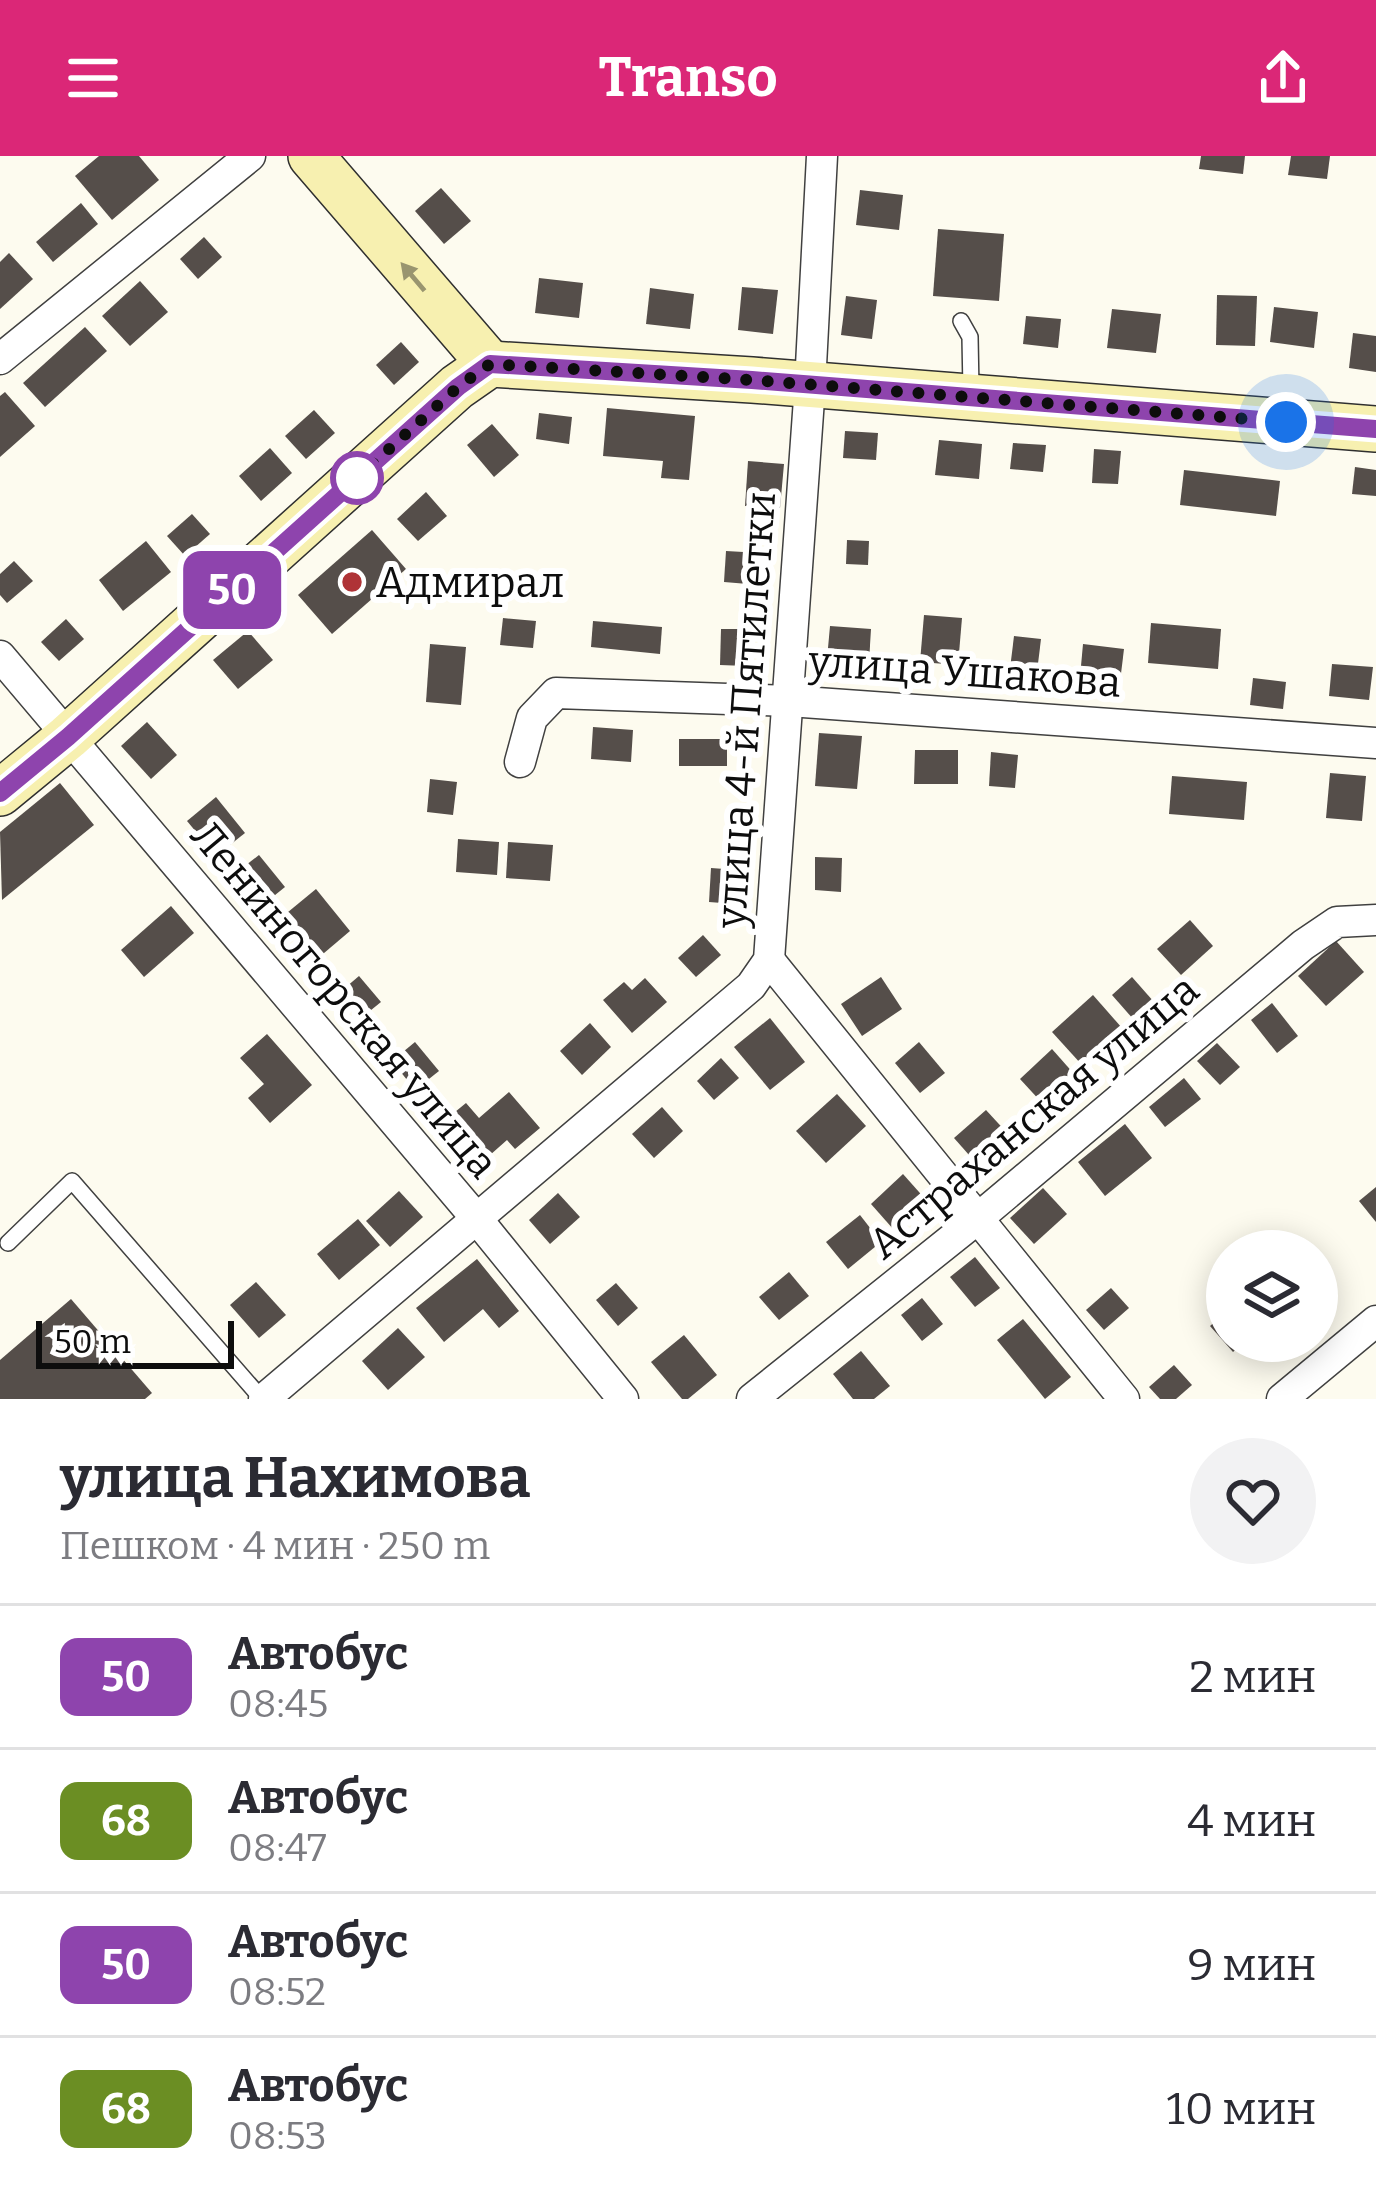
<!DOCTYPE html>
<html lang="ru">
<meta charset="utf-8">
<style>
body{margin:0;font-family:Bitter,serif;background:#f2f2f3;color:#2b2b33;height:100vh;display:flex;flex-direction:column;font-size:45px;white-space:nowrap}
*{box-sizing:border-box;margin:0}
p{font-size:39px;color:#7c7c81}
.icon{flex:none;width:66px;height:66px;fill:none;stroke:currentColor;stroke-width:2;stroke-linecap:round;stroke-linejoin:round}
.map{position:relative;height:1243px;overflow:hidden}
.drawer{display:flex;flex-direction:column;background:#fff;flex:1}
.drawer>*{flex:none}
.badge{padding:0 24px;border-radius:18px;font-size:42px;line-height:78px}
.controls{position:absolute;left:1206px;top:1074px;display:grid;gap:24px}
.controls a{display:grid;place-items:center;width:132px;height:132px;border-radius:50%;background:#fff;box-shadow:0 6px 30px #0003;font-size:60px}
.scale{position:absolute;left:36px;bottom:30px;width:198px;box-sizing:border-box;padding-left:12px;border:6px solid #0d0d0d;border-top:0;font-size:33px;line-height:42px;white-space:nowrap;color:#0d0d0d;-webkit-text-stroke:9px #fff;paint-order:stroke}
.you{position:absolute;width:60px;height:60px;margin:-30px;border:9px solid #fff;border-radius:50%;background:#1a73e8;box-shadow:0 0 0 18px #1a73e833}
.map>.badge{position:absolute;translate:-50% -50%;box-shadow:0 0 0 6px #fff}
.round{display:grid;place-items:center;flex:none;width:126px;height:126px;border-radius:63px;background:#f2f2f3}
.summary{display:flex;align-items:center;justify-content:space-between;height:204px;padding:0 60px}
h1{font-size:57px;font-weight:700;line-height:90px}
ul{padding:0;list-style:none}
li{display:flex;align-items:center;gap:36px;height:144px;padding:0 60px;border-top:3px solid #e1e1e2}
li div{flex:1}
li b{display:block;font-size:45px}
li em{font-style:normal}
li .badge{min-width:132px;font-weight:700;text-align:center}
header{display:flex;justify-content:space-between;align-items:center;height:156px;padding:0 60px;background:#db2777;color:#fff;font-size:54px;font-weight:700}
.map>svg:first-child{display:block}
.building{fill:#554e4a}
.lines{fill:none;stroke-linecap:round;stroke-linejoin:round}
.lane-casing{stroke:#404040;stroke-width:18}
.street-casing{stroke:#404040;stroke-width:33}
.secondary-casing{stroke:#2f2f2f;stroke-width:48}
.lane{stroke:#fff;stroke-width:15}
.street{stroke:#fff;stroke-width:30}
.secondary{stroke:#f7f0b0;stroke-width:45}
.oneway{fill:#99956f}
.line-casing{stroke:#fff;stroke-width:27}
.line{stroke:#8e44ad;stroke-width:18}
.walk{stroke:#0d0d0d;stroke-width:12;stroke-dasharray:0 21.6}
.stop-dot{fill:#fff;stroke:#8e44ad;stroke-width:6}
.poi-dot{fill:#af3337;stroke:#fff;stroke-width:4.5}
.labels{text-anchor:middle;stroke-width:12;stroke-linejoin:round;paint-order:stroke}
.poi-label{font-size:42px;fill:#0d0d0d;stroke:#fff;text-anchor:start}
.street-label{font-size:42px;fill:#0d0d0d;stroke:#fff}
</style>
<header><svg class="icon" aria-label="menu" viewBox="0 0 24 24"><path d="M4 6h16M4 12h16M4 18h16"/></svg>Transo<svg class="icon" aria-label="share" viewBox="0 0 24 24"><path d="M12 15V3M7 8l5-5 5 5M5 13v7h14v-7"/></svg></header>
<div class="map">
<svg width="1376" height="1243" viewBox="0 0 1376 1243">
<rect width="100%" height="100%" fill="#fdfbef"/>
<g class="building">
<path d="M99 0H139L159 24 112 64 75 20Z"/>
<path d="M1201 0H1245L1243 18 1199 13Z"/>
<path d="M1291 0H1330L1327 23 1288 19Z"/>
<path d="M441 32 471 65 444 88 415 55Z"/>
<path d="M860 34 903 39 899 74 856 69Z"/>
<path d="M81 47 98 68 53 106 36 86Z"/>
<path d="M938 73 1004 78 999 145 933 140Z"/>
<path d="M204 81 222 101 198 123 180 103Z"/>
<path d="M9 97 33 123 0 153V106Z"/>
<path d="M539 122 583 127 579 162 535 157Z"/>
<path d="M140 125 168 156 130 190 102 160Z"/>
<path d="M742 131 778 134 773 178 738 174Z"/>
<path d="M650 132 694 138 690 173 646 168Z"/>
<path d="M1217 139 1257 140 1255 190 1216 189Z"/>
<path d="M846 140 877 144 872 183 841 179Z"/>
<path d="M1274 151 1318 156 1314 192 1270 186Z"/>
<path d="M1112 153 1161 158 1156 197 1107 192Z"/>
<path d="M1026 160 1061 163 1058 192 1023 188Z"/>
<path d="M85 171 107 195 45 251 23 227Z"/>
<path d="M1353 177 1376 180V216L1349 212Z"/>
<path d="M401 186 419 206 394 229 376 209Z"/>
<path d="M5 236 35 270 0 301V240Z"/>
<path d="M607 252 695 260 689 324 661 322 663 305 603 300Z"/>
<path d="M314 254 335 277 306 303 285 280Z"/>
<path d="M539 257 572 261 569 288 536 283Z"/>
<path d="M492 268 519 299 494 321 467 289Z"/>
<path d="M845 275 878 277 876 304 843 302Z"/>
<path d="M939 284 982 288 979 323 935 319Z"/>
<path d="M1013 287 1046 289 1043 316 1010 313Z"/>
<path d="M270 292 292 317 261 345 239 320Z"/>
<path d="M1094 293 1121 295 1118 328 1092 327Z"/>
<path d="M748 305 784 308 780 352 745 350Z"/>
<path d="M1355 311 1376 314V340L1352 338Z"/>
<path d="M1184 314 1280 325 1276 360 1180 349Z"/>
<path d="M426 336 447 360 418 385 397 363Z"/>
<path d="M192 358 210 378 185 400 167 380Z"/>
<path d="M372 374 406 413 332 478 298 439Z"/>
<path d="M847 384 869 385 868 409 846 408Z"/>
<path d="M146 385 171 416 123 455 99 424Z"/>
<path d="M726 395 761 397 760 429 724 426Z"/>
<path d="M14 405 33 425 7 447 0 439V418Z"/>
<path d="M924 459 962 462 958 509 920 506Z"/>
<path d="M503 462 536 465 533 492 500 489Z"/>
<path d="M66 463 84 483 59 505 41 486Z"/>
<path d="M593 465 662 471 660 498 591 491Z"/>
<path d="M1151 467 1221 473 1218 513 1148 507Z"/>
<path d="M830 470 871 473 869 506 827 503Z"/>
<path d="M721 473H748L746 510 720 509Z"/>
<path d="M248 475 273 504 238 533 213 504Z"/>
<path d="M1014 480 1041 483 1037 516 1010 513Z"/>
<path d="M430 488 466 491 461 549 426 546Z"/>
<path d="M1083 488 1124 493 1120 526 1080 521Z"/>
<path d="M1332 508 1373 511 1369 544 1329 540Z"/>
<path d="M1253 522 1286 526 1283 553 1250 549Z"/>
<path d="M147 566 177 599 151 623 121 590Z"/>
<path d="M593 571 633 574 631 606 591 603Z"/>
<path d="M819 577 862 580 857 633 815 630Z"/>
<rect x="679" y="583" width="48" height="27"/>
<path d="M915 594H958V628H914Z"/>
<path d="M991 596 1018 599 1015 632 989 630Z"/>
<path d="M1330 617 1366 620 1362 665 1326 662Z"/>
<path d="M1172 620 1247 626 1244 664 1169 658Z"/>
<path d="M430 623 457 626 453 659 427 656Z"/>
<path d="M60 627 94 669 2 744 0 676Z"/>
<path d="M216 641 245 677 216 700 187 665Z"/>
<path d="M458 683 499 686 497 719 456 716Z"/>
<path d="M508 686 553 689 550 725 506 722Z"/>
<path d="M259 699 285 731 259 752 232 720Z"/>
<path d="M815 701 842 702 841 736 815 734Z"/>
<path d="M711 712 738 714 735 748 709 746Z"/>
<path d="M316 733 350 775 317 803 282 761Z"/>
<path d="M171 750 194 777 144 821 121 794Z"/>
<path d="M1190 764 1213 790 1181 819 1157 793Z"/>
<path d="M703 779 721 799 696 821 678 802Z"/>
<path d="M1336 785 1364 816 1326 850 1298 820Z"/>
<path d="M359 820 381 846 360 863 339 837Z"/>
<path d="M881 821 902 853 862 880 841 848Z"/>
<path d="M1132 821 1154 846 1134 864 1112 839Z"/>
<path d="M645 822 667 846 632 877 603 844 624 826 632 834Z"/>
<path d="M1093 839 1122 872 1082 909 1052 876Z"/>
<path d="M1272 847 1298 880 1277 897 1251 864Z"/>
<path d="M770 862 805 906 770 934 734 891Z"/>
<path d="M590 867 611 891 582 919 560 895Z"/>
<path d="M267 878 312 929 270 967 248 942 264 928 240 902Z"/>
<path d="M415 886 439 915 415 934 392 905Z"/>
<path d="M919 886 945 917 920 937 895 907Z"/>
<path d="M1217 887 1240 911 1220 929 1197 905Z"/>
<path d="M1052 893 1075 919 1043 948 1020 923Z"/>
<path d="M721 902 739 922 714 944 697 925Z"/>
<path d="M1184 922 1201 943 1165 971 1149 951Z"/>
<path d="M509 936 540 972 515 993 507 984 481 1007 444 965 466 947 479 962Z"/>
<path d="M837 938 866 970 826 1007 796 975Z"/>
<path d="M662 951 683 975 654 1002 632 978Z"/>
<path d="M986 954 1009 979 977 1008 954 982Z"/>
<path d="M1125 968 1152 1002 1105 1040 1078 1006Z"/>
<path d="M903 1018 927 1045 894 1074 871 1048Z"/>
<path d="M1376 1031V1066L1359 1045Z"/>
<path d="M1043 1032 1067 1058 1034 1088 1010 1062Z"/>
<path d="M399 1035 423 1061 390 1091 366 1065Z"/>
<path d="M558 1037 580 1061 550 1088 529 1064Z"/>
<path d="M860 1059 881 1086 848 1113 826 1086Z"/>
<path d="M358 1063 380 1089 339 1124 317 1098Z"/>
<path d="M975 1101 1000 1132 975 1151 950 1121Z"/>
<path d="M477 1103 519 1155 499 1172 483 1153 444 1186 416 1152Z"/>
<path d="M789 1116 809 1140 779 1164 759 1141Z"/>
<path d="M256 1126 286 1159 259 1182 230 1149Z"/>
<path d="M616 1127 638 1152 618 1170 596 1144Z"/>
<path d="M1111 1132 1129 1152 1104 1174 1086 1154Z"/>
<path d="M922 1142 943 1168 922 1185 901 1159Z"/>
<path d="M71 1143 152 1237 145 1243H0V1204Z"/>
<path d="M1227 1155V1185H1245L1233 1196 1210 1170Z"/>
<path d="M1023 1163 1071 1221 1045 1243 997 1184Z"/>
<path d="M398 1172 425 1201 388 1234 362 1205Z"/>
<path d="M684 1179 717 1219 688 1243H682L651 1206Z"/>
<path d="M861 1195 890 1230 874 1243H853L833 1218Z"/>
<path d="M1174 1209 1192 1229 1176 1243H1160L1149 1231Z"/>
</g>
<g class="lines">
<defs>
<g id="lane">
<path d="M961 165 970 181 971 234"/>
<path d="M8 1087 72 1025 262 1243"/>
</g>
<g id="street">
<path d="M0 203 250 0"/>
<path d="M0 500 477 1063 623 1243"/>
<path d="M520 606 532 562 556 537 789 545 1376 587"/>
<path d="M769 804 1124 1243"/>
<path d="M264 1243 751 830 769 804 810 229 822 0"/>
<path d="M752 1243 977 1063 1303 789 1337 766 1376 764"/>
<path d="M1282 1243 1376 1165"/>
</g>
<g id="secondary">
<path d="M311 0 490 208"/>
<path d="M0 637 68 581 457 231 490 208 752 224 1376 273"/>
</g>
</defs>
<use href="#lane" class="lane-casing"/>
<use href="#street" class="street-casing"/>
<use href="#secondary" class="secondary-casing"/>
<use href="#lane" class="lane"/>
<use href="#street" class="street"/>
<use href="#secondary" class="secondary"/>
</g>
<defs><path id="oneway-solid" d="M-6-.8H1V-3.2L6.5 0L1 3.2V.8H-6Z" transform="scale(3)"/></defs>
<use class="oneway" href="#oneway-solid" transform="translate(413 121) rotate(-130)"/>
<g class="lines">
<defs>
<path id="line" d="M0 637 68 581 458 231 490 208 752 224 1376 273"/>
</defs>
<use href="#line" class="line-casing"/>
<use href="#line" class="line"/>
<path class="walk" d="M357 322 458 231 490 208 752 224 1286 266"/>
</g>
<circle class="stop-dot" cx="357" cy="322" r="24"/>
<circle class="poi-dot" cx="352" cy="426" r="12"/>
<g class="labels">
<g class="poi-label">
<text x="376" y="441">Адмирал</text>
</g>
<g class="street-label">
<text transform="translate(965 515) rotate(4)" y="15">улица Ушакова</text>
<text transform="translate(745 554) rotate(-86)" y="15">улица 4-й Пятилетки</text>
<text transform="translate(345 843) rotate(50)" y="15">Лениногорская улица</text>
<text transform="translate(1033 960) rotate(-40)" y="15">Астраханская улица</text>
</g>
</g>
</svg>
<div class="controls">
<a><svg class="icon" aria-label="layers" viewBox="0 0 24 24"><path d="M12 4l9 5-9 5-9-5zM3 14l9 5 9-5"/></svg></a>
</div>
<div class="scale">50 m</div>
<div class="you" style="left:1286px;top:266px"></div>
<b class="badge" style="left:232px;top:434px;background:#8e44ad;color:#fff">50</b>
</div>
<section class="drawer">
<div class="summary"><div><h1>улица Нахимова</h1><p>Пешком · 4 мин · 250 m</p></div><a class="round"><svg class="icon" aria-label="heart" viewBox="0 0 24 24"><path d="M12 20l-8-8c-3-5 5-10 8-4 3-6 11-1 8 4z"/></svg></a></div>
<ul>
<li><span class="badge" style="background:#8e44ad;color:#fff">50</span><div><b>Автобус</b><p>08:45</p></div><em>2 мин</em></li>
<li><span class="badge" style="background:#6b8e23;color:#fff">68</span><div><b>Автобус</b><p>08:47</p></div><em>4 мин</em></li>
<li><span class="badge" style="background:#8e44ad;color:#fff">50</span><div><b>Автобус</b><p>08:52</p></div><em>9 мин</em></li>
<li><span class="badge" style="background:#6b8e23;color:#fff">68</span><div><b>Автобус</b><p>08:53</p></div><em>10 мин</em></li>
</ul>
</section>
